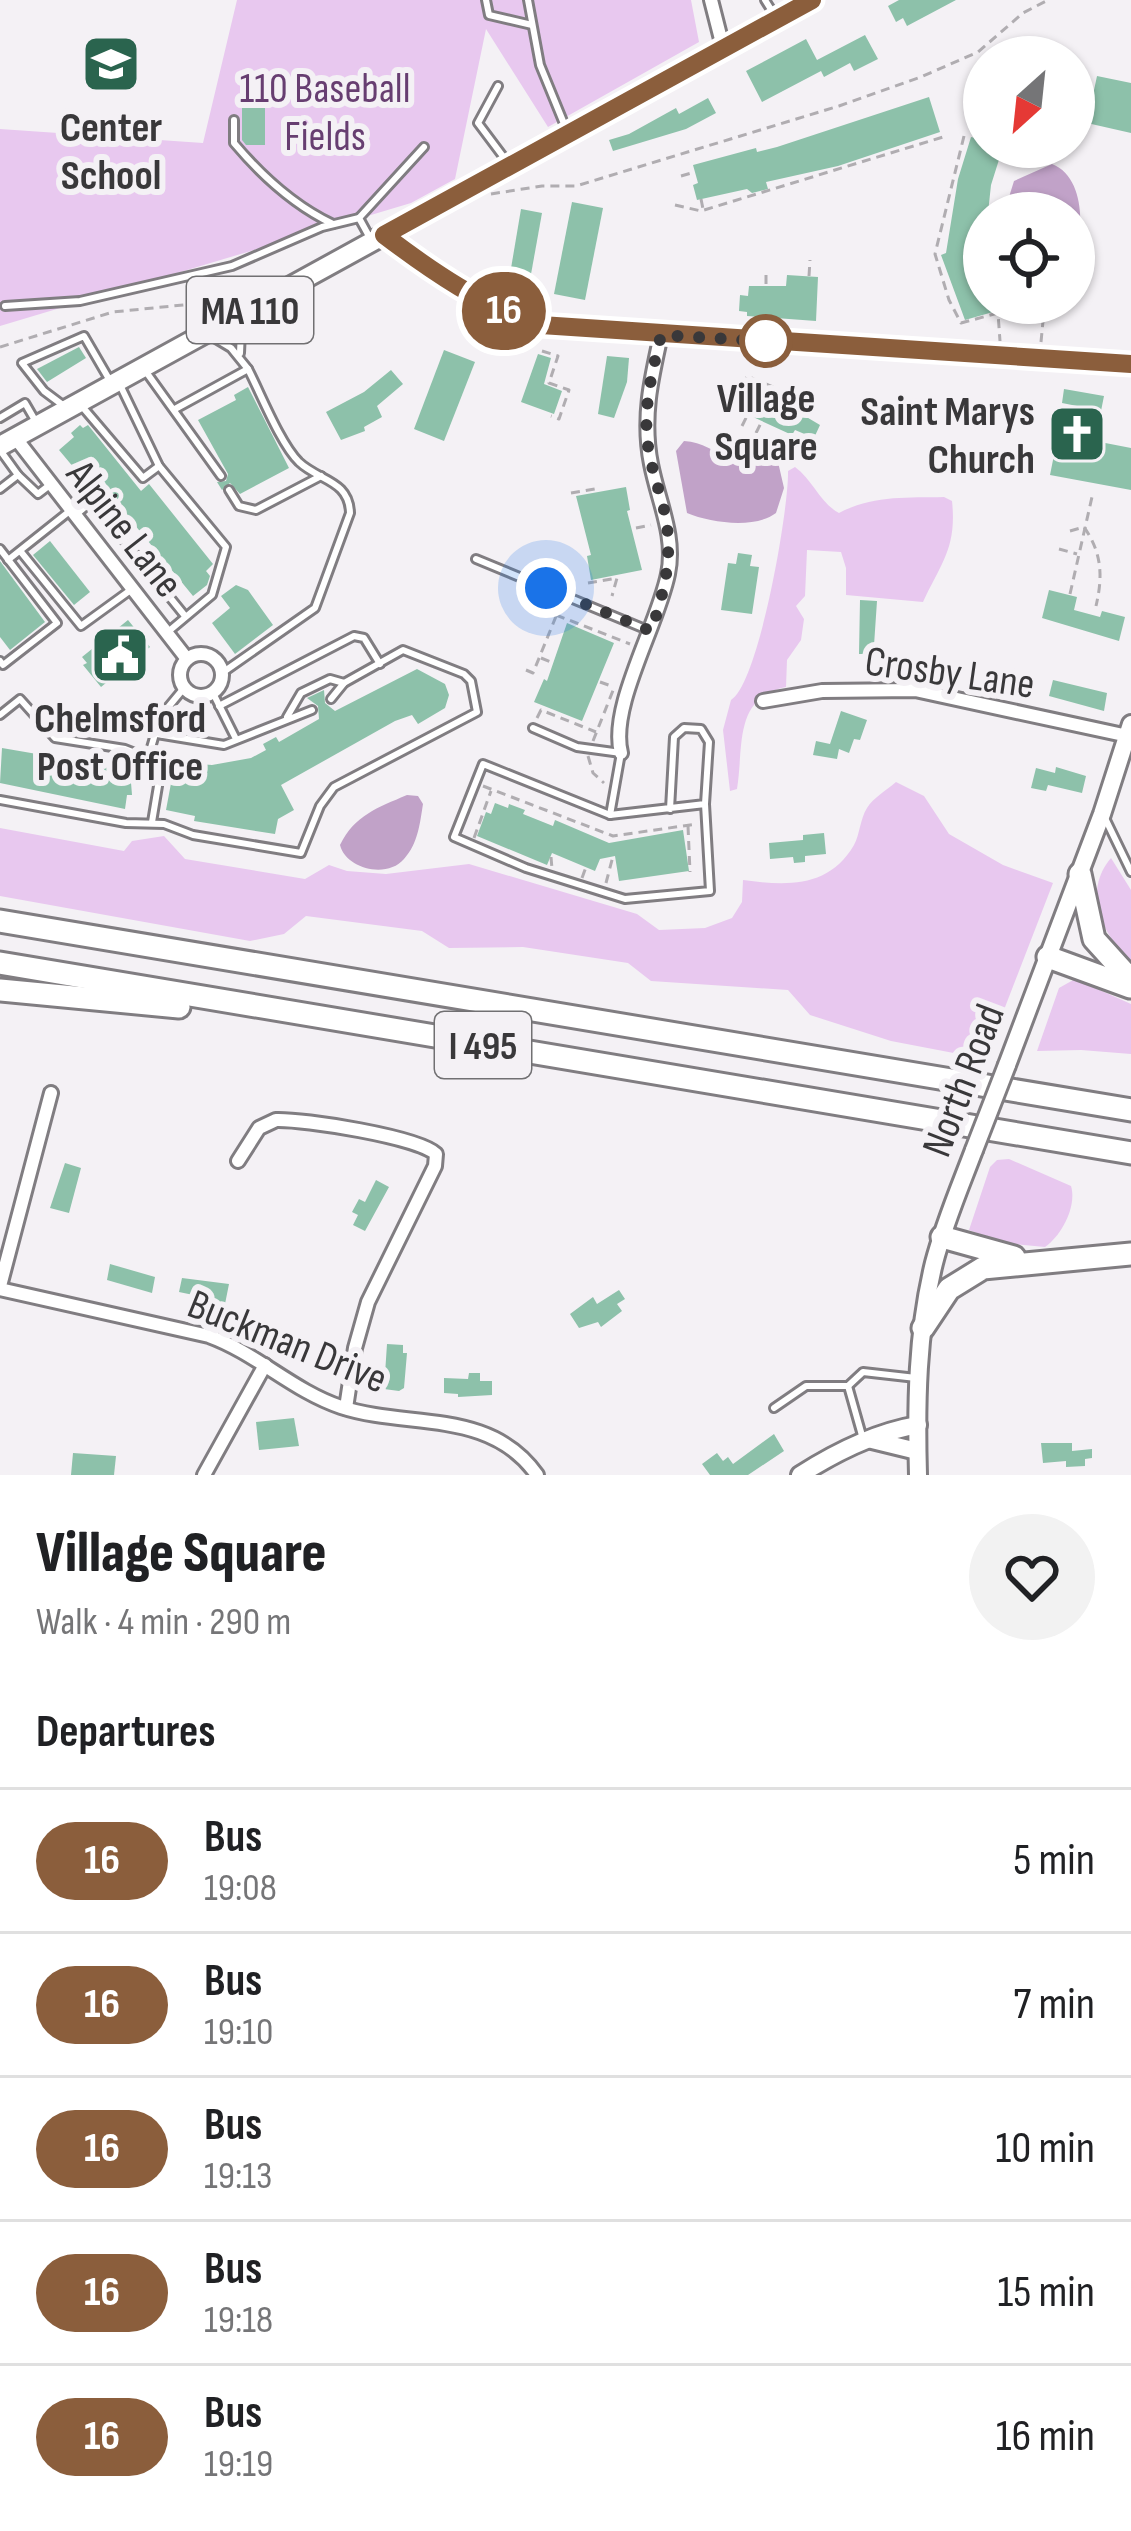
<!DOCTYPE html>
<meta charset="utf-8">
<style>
body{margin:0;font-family:"Sofia Sans Condensed",sans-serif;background:#f2f2f2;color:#202124;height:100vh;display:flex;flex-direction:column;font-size:45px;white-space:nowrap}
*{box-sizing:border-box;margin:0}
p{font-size:39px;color:#757577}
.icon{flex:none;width:66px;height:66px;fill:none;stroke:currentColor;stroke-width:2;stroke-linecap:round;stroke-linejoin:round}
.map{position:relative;height:1475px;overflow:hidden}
.panel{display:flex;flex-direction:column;background:#fff;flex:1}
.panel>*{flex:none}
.badge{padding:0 24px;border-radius:39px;font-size:42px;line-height:78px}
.needle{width:78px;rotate:207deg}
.controls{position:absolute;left:963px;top:36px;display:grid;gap:24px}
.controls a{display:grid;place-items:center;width:132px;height:132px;border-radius:50%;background:#fff;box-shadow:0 3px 9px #0004;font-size:60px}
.you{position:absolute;width:60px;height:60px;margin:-30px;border:9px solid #fff;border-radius:50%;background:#1a73e8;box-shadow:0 0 0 18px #1a73e833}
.map>.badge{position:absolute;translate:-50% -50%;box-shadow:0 0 0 6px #fff}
h2{padding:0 36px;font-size:45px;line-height:108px}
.round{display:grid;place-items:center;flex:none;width:126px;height:126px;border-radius:63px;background:#f2f2f2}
.headline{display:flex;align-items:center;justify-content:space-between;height:204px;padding:0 36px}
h1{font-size:57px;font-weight:800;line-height:90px}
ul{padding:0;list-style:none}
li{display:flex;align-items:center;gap:36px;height:144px;padding:0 36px;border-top:3px solid #e0e0e0}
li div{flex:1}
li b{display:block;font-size:45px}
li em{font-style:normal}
li .badge{min-width:132px;font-weight:700;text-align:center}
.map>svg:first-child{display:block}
.green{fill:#e8c8ef}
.water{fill:#c1a2c8}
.building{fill:#8dc1aa}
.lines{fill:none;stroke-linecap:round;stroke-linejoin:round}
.lane-casing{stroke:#807d81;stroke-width:12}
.street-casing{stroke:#807d81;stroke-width:18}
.secondary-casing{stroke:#807d81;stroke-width:22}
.primary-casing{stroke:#807d81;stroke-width:24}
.highway-casing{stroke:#807d81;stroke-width:27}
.path{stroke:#b0adb1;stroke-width:3;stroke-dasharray:9 6;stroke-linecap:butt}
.lane{stroke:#fff;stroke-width:6}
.street{stroke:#fff;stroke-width:12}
.secondary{stroke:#fff;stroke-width:16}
.primary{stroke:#fff;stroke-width:18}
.highway{stroke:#fff;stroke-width:21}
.secondary-bridge-casing{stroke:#807d81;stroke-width:22;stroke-linecap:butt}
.secondary-bridge{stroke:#fff;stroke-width:16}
.line-casing{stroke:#fff;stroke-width:27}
.line{stroke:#8b5e3c;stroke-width:18}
.walk{stroke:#39383a;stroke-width:12;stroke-dasharray:0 21.6}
.stop-dot{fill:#fff;stroke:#8b5e3c;stroke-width:6}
.labels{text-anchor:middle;stroke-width:12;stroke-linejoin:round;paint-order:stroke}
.shield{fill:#f4f1f5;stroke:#717072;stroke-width:3}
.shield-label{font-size:39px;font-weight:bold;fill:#39383a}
.park-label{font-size:42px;fill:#673e71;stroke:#f4f1f5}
.poi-label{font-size:42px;font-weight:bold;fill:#39383a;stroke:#f4f1f5}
.stop-label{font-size:42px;font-weight:bold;fill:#39383a;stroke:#f4f1f5}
.street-label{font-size:42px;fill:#39383a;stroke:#f4f1f5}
</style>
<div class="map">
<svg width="1131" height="1475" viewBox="0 0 1131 1475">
<rect width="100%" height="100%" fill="#f4f1f5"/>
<g class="green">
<path d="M237 0H691L699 42 548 127 486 29 455 179 411 203 0 326V129L203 143Z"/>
<path d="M795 467C813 480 820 503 839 513 873 495 906 498 944 497L952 501C957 548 941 563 923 602L846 595V568L841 552 807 550 805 596 796 606 804 619 801 640 787 660 786 687C733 698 744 746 737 789L730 791 723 730 731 700C759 683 789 509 788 471Z"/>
<path d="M896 782 924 796 949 834 1003 865 1053 883 985 1059 891 1041 810 1015 788 990 651 981 628 963 523 947 449 948 422 931 306 916 284 934 250 941 0 896V828L124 851 132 841 164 836 185 859 305 879 329 865 347 871 386 874 469 864 637 914 659 930 705 928 732 918 742 902 743 880C787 886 829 888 854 845 860 834 860 819 867 808 873 798 887 790 896 782Z"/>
<path d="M1111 858 1131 890V961C1102 935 1082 892 1111 858Z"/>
<path d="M1075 979 1131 1004V1054L1081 1050 1037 1051 1059 988Z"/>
<path d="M1009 1159 1071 1186C1077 1206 1062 1235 1045 1247L1004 1243 969 1230 990 1167 997 1160Z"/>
</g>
<g class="water">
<path d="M1052 164C1084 176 1085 229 1074 257V213H1004L1014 181Z"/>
<path d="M684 441C703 442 714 452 730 458 746 464 761 452 778 462L784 488 776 513C755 529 711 523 687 513L676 451Z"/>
<path d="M407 795 418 796 423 804C420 823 418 844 404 859 387 879 346 869 340 845 355 815 377 808 407 795Z"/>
</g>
<g class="building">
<path d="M899 0H956L907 26 903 18 896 22 888 6Z"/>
<path d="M865 35 878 59 854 71 850 63 824 77 821 71 762 102 746 71 806 39 817 60Z"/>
<path d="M1097 76 1131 83V133L1087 123Z"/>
<path d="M242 87H265V145H246L242 140Z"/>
<path d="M929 97 940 132 838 166 766 182 768 189 752 193 747 189 697 200 693 185 698 183 693 165 756 148 757 152 777 147Z"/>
<path d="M708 98 716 113 686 129 613 151 609 140 629 134 676 108 679 114Z"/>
<path d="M971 137 984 140V147H1003L991 185 988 213H984V232L974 230 984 268V303H990L993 312 965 320 941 255 946 253 958 179Z"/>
<path d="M572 202 603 208 585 300 554 294Z"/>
<path d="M521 209 542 213 526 302 506 298Z"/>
<path d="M787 275 818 277 816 321 747 316V312L739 311 740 295 748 296 749 286H786Z"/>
<path d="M79 347 86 358 47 382 37 369Z"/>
<path d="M444 350 475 362 444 441 414 429Z"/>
<path d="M538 354 551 358 544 384 562 391 554 414 521 402Z"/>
<path d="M607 356 629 358 627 382 614 418 598 414Z"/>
<path d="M391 370 403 384 377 406 382 417 364 427 365 431 341 440 326 412 364 392Z"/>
<path d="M751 386 760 391 762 387 796 403 793 409 820 425 814 438 795 430 792 435 740 411Z"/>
<path d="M248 387 289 468 240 494 230 483 222 490 217 482 226 481 228 474 198 420 236 400 234 395Z"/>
<path d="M1064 389 1104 396 1095 441 1131 448V490L1050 475 1060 425 1073 428 1077 406 1062 403Z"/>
<path d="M80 425 83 428 88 425 141 491 149 484 213 564 206 571 210 576 207 585 193 596 98 480 90 487 59 450 74 437 71 433Z"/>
<path d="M626 487 630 510 627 511 642 570 591 580 587 556 591 555 576 496Z"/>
<path d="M50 541 90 592 74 605 33 555Z"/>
<path d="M738 553 752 555 750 566 759 567 752 614 721 610 728 563 736 564Z"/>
<path d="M0 561 45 622 10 650 0 637Z"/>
<path d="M236 585 248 590 273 625 235 654 212 623 230 608 221 596Z"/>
<path d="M1049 590 1077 597 1074 610 1100 617 1102 611 1125 617 1119 641 1042 618Z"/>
<path d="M860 600 877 601 873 660 863 659V654H859Z"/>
<path d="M128 620 150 647 101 687 83 665 87 663 82 657Z"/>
<path d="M567 623 614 643 582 721 534 702 544 679 547 681Z"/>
<path d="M417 669 445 684 449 695 445 708 418 724 412 715 395 721 281 785 294 810 278 819 275 834 194 821 195 816 166 810 175 762 212 765 251 758 266 750 263 744 276 737 279 742 319 719 318 706 307 698 324 690 325 703 335 711Z"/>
<path d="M1053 680 1107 693 1104 711 1049 696Z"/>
<path d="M841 711 867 720 860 740 854 739 849 753 839 749 837 759 813 755 816 741 830 744Z"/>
<path d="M2 748 130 770 132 795H127L125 809 0 783Z"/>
<path d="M1056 767 1086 776 1082 793 1048 785 1046 791 1031 788 1036 768 1055 773Z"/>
<path d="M495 803 508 808 509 804 525 810 523 814 553 826 555 820 609 843 683 830 689 871 619 881 615 856 600 859 595 871 552 853 547 865 477 836 486 812 491 814Z"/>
<path d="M824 833 826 854 805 856V862L794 863 793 857 770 859 769 843 803 840V835Z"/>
<path d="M65 1163 81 1168 69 1213 50 1208Z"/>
<path d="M376 1180 389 1187 365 1231 353 1225 358 1215 352 1212 359 1199 365 1202Z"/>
<path d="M110 1264 155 1277 152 1293 107 1280Z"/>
<path d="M182 1278 229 1284 224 1309 201 1305 203 1297 179 1292Z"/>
<path d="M619 1290 625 1299 617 1304 622 1311 601 1327 598 1322 579 1328 570 1314 593 1297 597 1304Z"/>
<path d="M387 1344 403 1345V1353H407L404 1388 399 1391 384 1389Z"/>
<path d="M469 1373H480V1381H492V1395L458 1397V1394L444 1393V1378L468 1379Z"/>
<path d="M294 1418 299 1446 259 1450 256 1422Z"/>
<path d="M774 1434 784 1451 748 1475H710L702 1464 717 1453 723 1461 728 1457 733 1464Z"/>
<path d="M1041 1443H1072V1451L1092 1449V1458L1085 1459V1466L1066 1467V1461L1043 1463Z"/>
<path d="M73 1453 116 1456 114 1475H71Z"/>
</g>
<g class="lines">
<defs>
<g id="lane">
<path d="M486 0 489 15 532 25"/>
<path d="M528 0 540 65 567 131"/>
<path d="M765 0 775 16"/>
<path d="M498 86 478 123 508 163"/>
<path d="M234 120V143C261 175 295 206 333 224"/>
<path d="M370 238 359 218 424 147"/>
<path d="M5 306 80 301 232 266 322 227 359 218"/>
<path d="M211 336 231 348 248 369"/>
<path d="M240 353 241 331 248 314"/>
<path d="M144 369 221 476"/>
<path d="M121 387 159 466 226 547 212 595 169 631"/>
<path d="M80 404 143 478 159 466"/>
<path d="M64 406 44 391 22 363 84 336 109 379"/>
<path d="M175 409 248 369C261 394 280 443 299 462 319 481 349 480 350 513L315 608 222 673"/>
<path d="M0 418 25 403 36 422"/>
<path d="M0 450 18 475 0 489"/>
<path d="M18 475 38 494 51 484"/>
<path d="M229 490 239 506 256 510 321 476"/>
<path d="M78 513 92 501 185 616"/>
<path d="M0 549 57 623 3 665 0 661"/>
<path d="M21 552 81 626 132 589"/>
<path d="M476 559 650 631"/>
<path d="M8 560 71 510"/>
<path d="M213 693 235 737"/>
<path d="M331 699 344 683"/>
<path d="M219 706 354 636 364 638 380 664"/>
<path d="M0 715 20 699 55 738 125 749 148 758 160 717 184 688"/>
<path d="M533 728 577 747 621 753 610 815"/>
<path d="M157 734 224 745 312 710"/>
<path d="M148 758 159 780 152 822"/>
<path d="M0 800 126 823 164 824 193 835 301 853 320 806 334 787 477 712 471 681 464 674 403 650 344 683 330 679 301 693 287 717"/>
<path d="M670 809 674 737 684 728 701 729 709 742 705 804 710 891 625 899 526 868 454 837 483 764 610 815 705 804"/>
<path d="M1104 816 1131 872"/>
<path d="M848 1386 863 1372 916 1378"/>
<path d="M774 1408 806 1386H848L863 1439"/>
</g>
<g id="street">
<path d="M711 0 723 47"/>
<path d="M14 436 187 659"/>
<circle cx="201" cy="675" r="21"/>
<path d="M763 701 822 691 915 690 1128 736"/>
<path d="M621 753C609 706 658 625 668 574 676 536 658 501 651 464 642 419 651 379 661 335"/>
<path d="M238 1161 259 1128 276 1120C304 1119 418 1137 436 1154L435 1166 368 1302 355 1348 346 1408"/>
<path d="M0 1286 51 1093"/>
<path d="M0 1289 209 1336C256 1353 293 1391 341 1407 408 1429 490 1408 537 1475"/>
<path d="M204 1475 265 1365"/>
</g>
<g id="secondary">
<path d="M384 235C430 270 485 308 540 325L1131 364"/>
<path d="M1007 1065 1102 814 1131 724"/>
<path d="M872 1440 917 1451"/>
<path d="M800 1475C836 1452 876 1432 918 1425"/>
<path d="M918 1475C916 1405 917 1332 934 1263 944 1224 960 1187 974 1150"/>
</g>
<path id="primary" d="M0 446 812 0"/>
<g id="highway">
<path d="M1080 874 1094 939 1131 980"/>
<path d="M0 921 1131 1110"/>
<path d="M1048 957 1130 987"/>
<path d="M0 963 1131 1153"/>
<path d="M0 990 179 1007"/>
<path d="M942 1237 1014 1257"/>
<path d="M923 1328 949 1289 983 1268 1131 1254"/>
</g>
</defs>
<use href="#lane" class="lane-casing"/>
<use href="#street" class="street-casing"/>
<use href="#secondary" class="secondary-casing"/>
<use href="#primary" class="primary-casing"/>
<use href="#highway" class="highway-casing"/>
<g class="path">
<path d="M964 136 935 254 949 300 961 323 998 313 1000 341"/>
<path d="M681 176 695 172"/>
<path d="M491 194 542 186H576L839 106 921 77 978 52 1023 13 1048 0"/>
<path d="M701 199 703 209"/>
<path d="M675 205 701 211 943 137"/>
<path d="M1074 274 1081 266"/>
<path d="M809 276 810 260"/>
<path d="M766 284V273"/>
<path d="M1041 342 1043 321 1050 303"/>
<path d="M0 347 113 312 232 300"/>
<path d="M542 351 558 356 549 383 569 390 559 419 551 416"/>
<path d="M731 413 747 376 809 402"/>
<path d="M742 426 748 414"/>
<path d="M756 433 762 421"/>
<path d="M571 493 600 488"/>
<path d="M636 528 651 525"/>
<path d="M1070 531 1084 527C1102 553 1103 576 1096 606"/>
<path d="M1059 549 1077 554"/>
<path d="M588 583 617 578 612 596"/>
<path d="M1070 594 1092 497"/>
<path d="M556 615 630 644"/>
<path d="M541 658 553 663"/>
<path d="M526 670 533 673 561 604"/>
<path d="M600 682 614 687"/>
<path d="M537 718 541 710 596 732"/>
<path d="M593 741 614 688"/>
<path d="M588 756 593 773 604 783"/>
<path d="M483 786 613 836 697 824"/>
<path d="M688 826 690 872"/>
<path d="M474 838 491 791"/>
<path d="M551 857 552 869"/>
<path d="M582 878 586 867"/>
<path d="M606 883 613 856"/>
</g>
<use href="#lane" class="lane"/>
<use href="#street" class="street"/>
<use href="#secondary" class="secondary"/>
<use href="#primary" class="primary"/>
<use href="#highway" class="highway"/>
<defs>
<path id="secondary-bridge" d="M974 1150 1007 1065"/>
</defs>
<use href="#secondary-bridge" class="secondary-bridge-casing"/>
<use href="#secondary-bridge" class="secondary-bridge"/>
</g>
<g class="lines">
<defs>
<path id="line" d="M812 0 384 235C430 270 485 308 541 325L1131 364"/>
</defs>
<use href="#line" class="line-casing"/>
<use href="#line" class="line"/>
<path class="walk" d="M546 588 651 631C666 588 675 547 662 502 656 480 649 460 647 438 644 402 653 369 661 335L777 342 766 341"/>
</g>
<defs>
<symbol id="school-square" viewBox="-11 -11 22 22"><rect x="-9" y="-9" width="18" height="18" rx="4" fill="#2a644e" stroke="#f4f1f5"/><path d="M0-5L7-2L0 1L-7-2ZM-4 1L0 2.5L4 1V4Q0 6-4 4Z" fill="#fff"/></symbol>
<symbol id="church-square" viewBox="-11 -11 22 22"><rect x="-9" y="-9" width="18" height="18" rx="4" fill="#2a644e" stroke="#f4f1f5"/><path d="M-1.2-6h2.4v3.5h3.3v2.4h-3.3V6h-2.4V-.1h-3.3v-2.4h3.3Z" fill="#fff"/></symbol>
<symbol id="civic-square" viewBox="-11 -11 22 22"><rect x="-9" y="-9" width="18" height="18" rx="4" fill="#2a644e" stroke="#f4f1f5"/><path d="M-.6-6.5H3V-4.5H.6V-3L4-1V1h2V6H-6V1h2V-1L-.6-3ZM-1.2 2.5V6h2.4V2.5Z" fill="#fff"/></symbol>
</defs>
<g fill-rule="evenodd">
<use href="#school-square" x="78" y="31" width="66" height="66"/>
<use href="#church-square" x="1044" y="401" width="66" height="66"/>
<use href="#civic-square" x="87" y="622" width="66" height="66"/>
</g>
<circle class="stop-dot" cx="766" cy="341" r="24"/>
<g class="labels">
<g class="shield">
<rect x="187" y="277" width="126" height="66" rx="9"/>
<rect x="435" y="1012" width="96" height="66" rx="9"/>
</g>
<g class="shield-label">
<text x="250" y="324">MA 110</text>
<text x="483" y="1059">I 495</text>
</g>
<g class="park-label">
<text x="325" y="102">110 Baseball<tspan x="325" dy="48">Fields</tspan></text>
</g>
<g class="poi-label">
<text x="111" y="141">Center<tspan x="111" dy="48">School</tspan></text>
<text x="1035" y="425" text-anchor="end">Saint Marys<tspan x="1035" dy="48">Church</tspan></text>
<text x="120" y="732">Chelmsford<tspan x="120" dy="48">Post Office</tspan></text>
</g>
<g class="stop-label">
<text x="766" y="412">Village<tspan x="766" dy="48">Square</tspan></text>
</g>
<g class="street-label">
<text transform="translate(126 528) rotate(52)" y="15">Alpine Lane</text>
<text transform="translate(950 671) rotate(8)" y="15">Crosby Lane</text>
<text transform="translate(962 1080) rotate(-69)" y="15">North Road</text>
<text transform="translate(288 1340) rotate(22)" y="15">Buckman Drive</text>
</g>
</g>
</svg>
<div class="controls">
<a><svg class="needle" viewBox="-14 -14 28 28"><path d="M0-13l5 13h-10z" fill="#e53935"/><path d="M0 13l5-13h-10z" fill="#757577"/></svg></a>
<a><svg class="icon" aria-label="locate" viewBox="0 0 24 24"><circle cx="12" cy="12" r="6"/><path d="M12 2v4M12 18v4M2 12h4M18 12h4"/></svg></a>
</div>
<div class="you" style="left:546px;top:588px"></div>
<b class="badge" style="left:504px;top:311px;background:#8b5e3c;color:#fff">16</b>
</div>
<section class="panel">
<div class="headline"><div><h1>Village Square</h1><p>Walk · 4 min · 290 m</p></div><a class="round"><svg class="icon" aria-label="heart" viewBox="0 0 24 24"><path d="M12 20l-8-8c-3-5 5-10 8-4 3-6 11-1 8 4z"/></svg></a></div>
<h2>Departures</h2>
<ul>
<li><span class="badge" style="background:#8b5e3c;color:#fff">16</span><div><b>Bus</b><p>19:08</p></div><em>5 min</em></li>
<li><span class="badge" style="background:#8b5e3c;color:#fff">16</span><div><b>Bus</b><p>19:10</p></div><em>7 min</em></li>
<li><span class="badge" style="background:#8b5e3c;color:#fff">16</span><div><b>Bus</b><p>19:13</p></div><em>10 min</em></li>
<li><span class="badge" style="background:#8b5e3c;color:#fff">16</span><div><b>Bus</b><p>19:18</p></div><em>15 min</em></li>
<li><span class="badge" style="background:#8b5e3c;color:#fff">16</span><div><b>Bus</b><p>19:19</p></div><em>16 min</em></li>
</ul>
</section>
